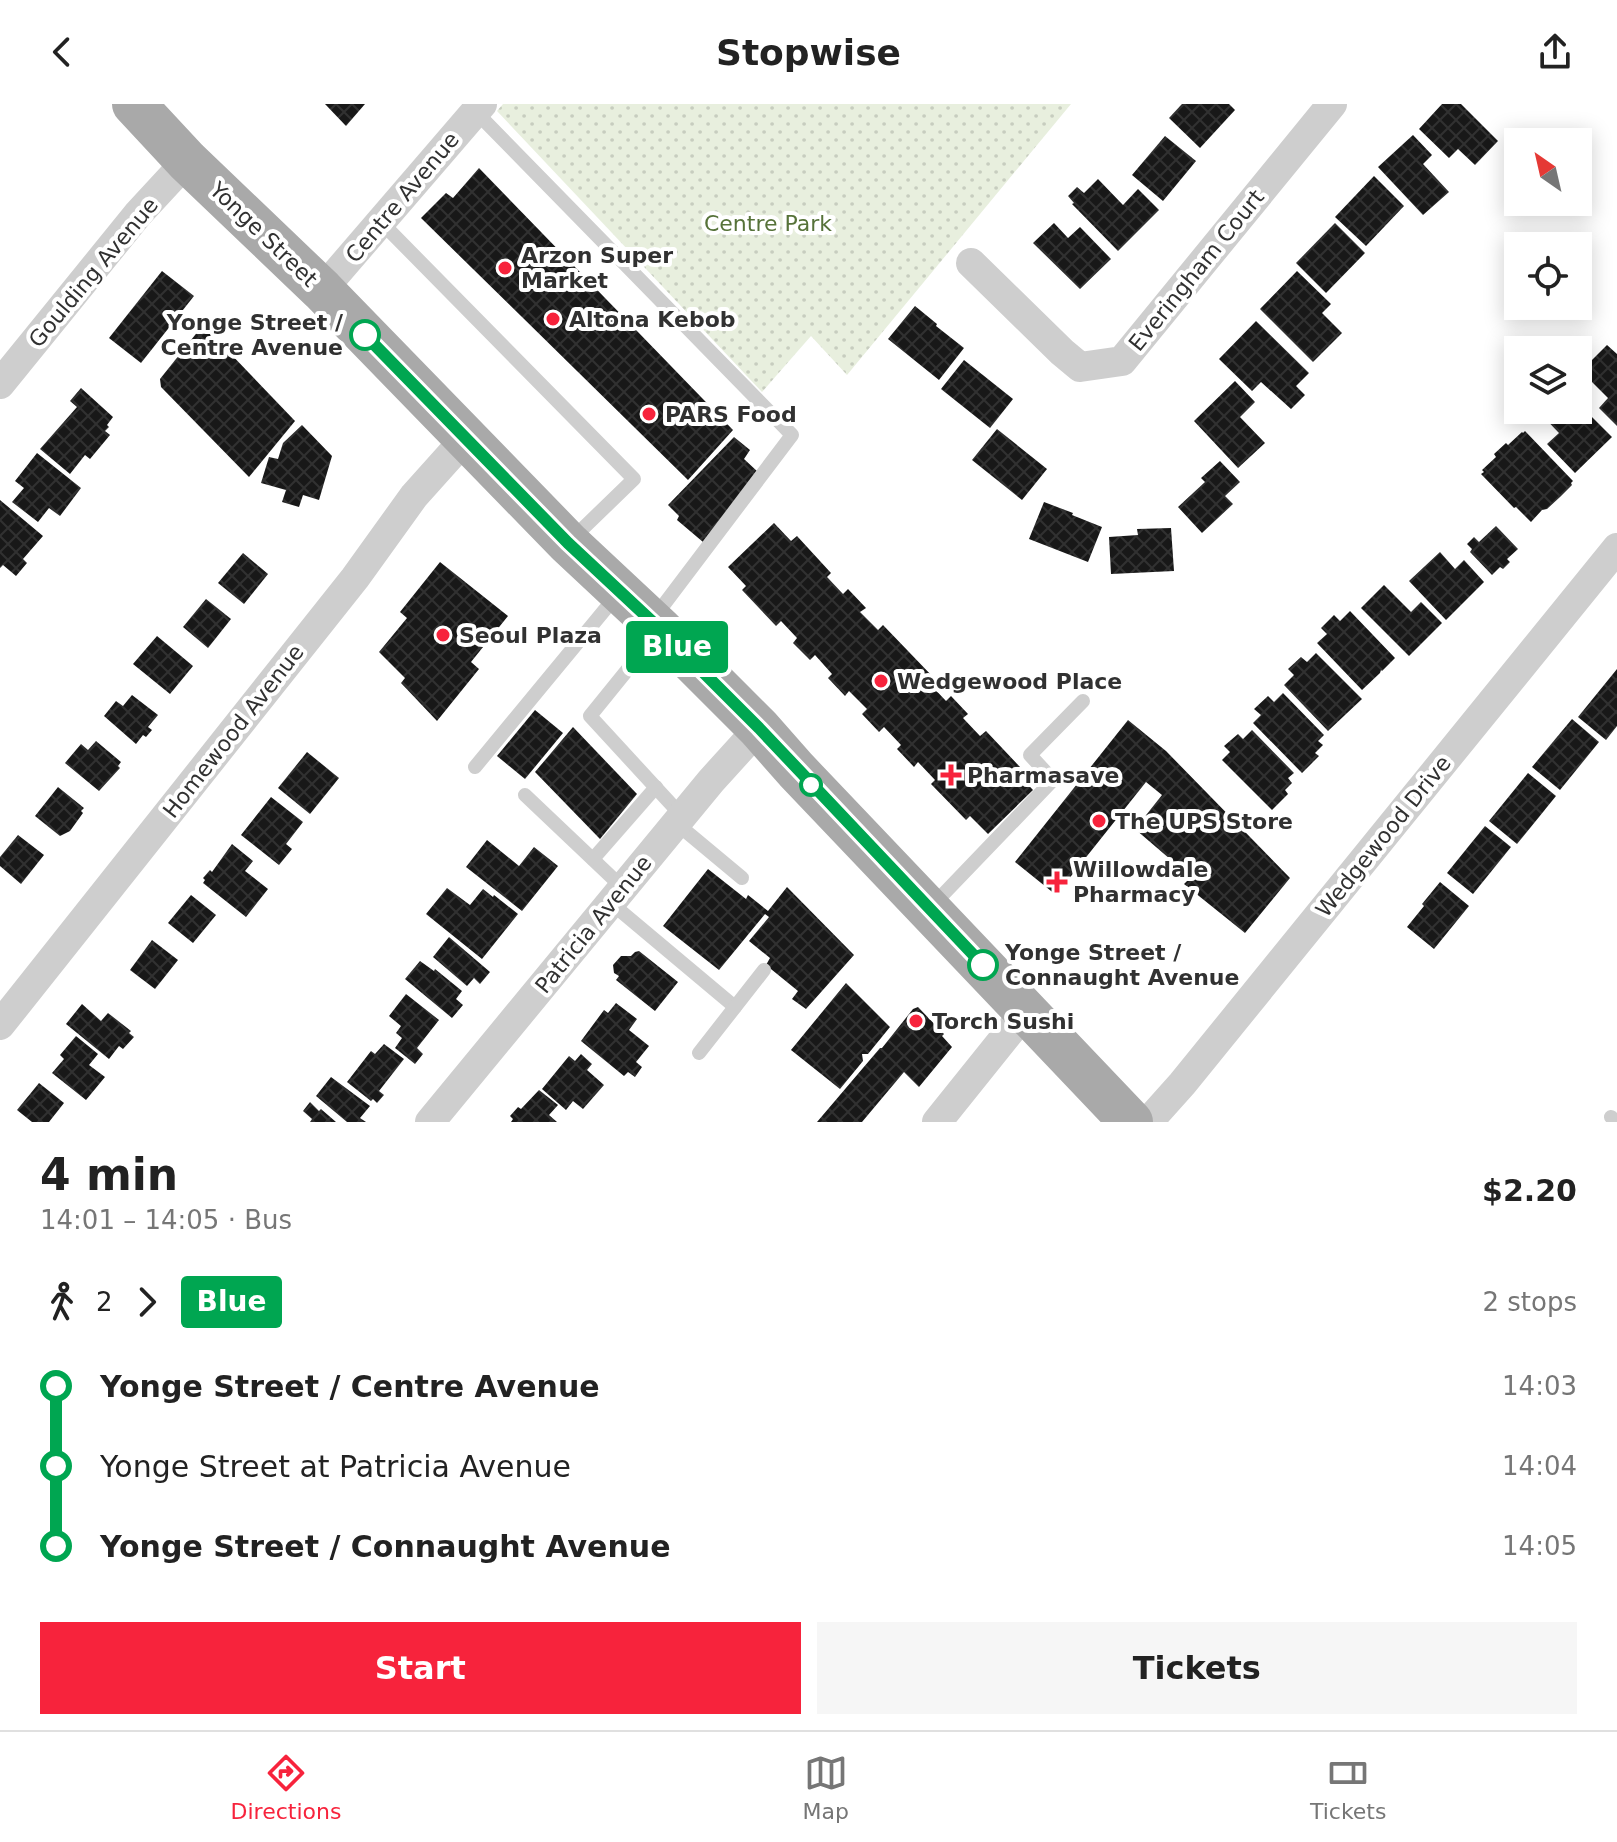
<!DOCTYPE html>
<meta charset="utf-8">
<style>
body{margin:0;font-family:"DejaVu Sans",sans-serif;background:#f6f6f6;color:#222;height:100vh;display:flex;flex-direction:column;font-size:30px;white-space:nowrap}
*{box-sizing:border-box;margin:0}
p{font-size:26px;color:#767676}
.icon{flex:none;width:44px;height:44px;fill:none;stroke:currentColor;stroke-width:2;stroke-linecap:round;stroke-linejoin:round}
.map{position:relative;height:1018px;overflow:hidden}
.panel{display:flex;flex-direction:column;background:#fff;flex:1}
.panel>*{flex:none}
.badge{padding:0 16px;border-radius:6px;font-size:28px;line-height:52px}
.needle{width:52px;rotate:326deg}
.fabs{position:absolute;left:1504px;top:24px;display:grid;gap:16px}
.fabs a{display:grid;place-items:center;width:88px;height:88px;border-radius:0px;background:#fff;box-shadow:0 4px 20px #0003;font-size:40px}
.map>.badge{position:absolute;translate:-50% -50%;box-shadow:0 0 0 4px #fff}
.legs{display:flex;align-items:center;gap:12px;height:88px;padding:0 40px;font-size:26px}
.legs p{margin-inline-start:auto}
.headline{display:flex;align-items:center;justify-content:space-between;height:136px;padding:0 40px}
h1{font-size:44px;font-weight:700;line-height:60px}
.button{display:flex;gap:16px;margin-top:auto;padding:16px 40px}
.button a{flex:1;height:92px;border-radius:0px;background:#f7233c;color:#fff;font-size:32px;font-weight:700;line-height:92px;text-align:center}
.button a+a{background:#f6f6f6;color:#222}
ul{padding:0 40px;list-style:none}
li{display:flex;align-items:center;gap:28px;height:80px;font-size:30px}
li i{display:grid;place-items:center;width:12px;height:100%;margin:0 10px;background:currentColor}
li i::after{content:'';width:20px;height:20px;margin:-10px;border:6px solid;border-radius:50%;background:#fff}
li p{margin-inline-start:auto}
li:first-child i{background:linear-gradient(#0000 50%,currentColor 0)}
li:last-child i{background:linear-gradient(currentColor 50%,#0000 0)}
header{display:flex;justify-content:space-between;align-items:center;height:104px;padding:0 40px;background:#fff;font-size:36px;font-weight:700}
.dock{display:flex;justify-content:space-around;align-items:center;height:112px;border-top:2px solid #e0e0e0;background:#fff;font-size:22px;color:#767676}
.dock a{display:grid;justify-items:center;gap:4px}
.dock .current{color:#f7233c}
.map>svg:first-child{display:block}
.park{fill:url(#park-dots)}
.building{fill:url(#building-cross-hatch)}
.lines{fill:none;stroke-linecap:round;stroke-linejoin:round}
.service{stroke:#cecece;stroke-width:14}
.minor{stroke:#cecece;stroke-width:30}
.primary{stroke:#a9a9a9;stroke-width:44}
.line-1-casing{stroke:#fff;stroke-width:18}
.line-1{stroke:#00a651;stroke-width:12}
.poi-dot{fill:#f7233c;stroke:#fff;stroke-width:3}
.stop-1-dot{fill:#fff;stroke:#00a651;stroke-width:4}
.labels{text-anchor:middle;stroke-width:8;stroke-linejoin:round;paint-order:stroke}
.street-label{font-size:22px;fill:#313131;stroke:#fff}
.park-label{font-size:22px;fill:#567239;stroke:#fff}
.poi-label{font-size:22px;font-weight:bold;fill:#313131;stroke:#fff;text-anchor:start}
.stop-label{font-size:22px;font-weight:bold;fill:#313131;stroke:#fff;text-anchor:end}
</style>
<header><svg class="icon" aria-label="back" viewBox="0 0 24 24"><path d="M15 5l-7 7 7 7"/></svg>Stopwise<svg class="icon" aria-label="share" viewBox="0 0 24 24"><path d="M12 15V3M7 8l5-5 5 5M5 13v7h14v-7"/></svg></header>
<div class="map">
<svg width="1617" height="1018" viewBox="0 0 1617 1018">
<defs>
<pattern id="park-dots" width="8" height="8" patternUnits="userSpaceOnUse" patternTransform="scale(2)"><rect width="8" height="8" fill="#e8efde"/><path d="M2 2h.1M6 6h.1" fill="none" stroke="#c7cdbf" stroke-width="1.8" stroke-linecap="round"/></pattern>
<pattern id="building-cross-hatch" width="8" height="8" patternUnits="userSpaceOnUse" patternTransform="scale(2)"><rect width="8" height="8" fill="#181818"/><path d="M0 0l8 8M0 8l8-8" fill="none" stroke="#313131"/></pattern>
</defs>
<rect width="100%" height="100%" fill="#fff"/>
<path class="park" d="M503 0H1071L847 271 811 232 762 288 497 7Z"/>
<g class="building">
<path d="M325 0H365L346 22Z"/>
<path d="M1182 0H1229L1235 6 1200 44 1169 14Z"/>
<path d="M1442 0H1461L1498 37 1475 61 1458 45 1449 54 1419 25Z"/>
<path d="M1413 31 1432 51 1423 60 1449 88 1423 111 1378 63Z"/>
<path d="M1165 32 1196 57 1163 97 1132 71Z"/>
<path d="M479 64 733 326 688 376 421 114 446 89 453 94Z"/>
<path d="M1374 72 1404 102 1366 142 1335 113Z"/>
<path d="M1098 75 1123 101 1138 85 1159 106 1118 147 1072 100 1074 99 1068 92 1077 83 1084 89Z"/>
<path d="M1054 119 1068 134 1080 123 1111 155 1080 185 1033 139Z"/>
<path d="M1335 119 1365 149 1326 189 1296 159Z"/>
<path d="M162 167 194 192 141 259 109 234Z"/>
<path d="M1297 167 1331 200 1322 209 1342 229 1313 258 1260 205Z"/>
<path d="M915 202 937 220 936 222 964 244 939 276 888 235Z"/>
<path d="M1256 217 1309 269 1296 282 1305 291 1291 305 1261 278 1252 287 1219 255Z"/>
<path d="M203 221 295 317 249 373 161 283 160 275Z"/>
<path d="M1607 241 1617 250V322L1599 304 1608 294 1581 267Z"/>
<path d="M964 256 1013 295 990 324 941 285Z"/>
<path d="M1235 277 1255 298 1240 313 1265 339 1238 364 1194 317Z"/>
<path d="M81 284 113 313 107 321 109 323 105 327 110 331 90 355 85 351 70 370 40 345 77 303 70 297Z"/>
<path d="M1578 299 1612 333 1575 369 1547 340 1559 329 1537 306H1578Z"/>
<path d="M302 321 332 352 319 396 303 391 299 403 282 398 286 386 261 379 269 353 278 355 283 339Z"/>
<path d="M997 325 1047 365 1022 396 972 356Z"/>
<path d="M1525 327 1573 377 1571 379 1572 381 1560 393 1547 405 1542 406 1531 418 1516 403 1514 404 1481 370 1484 368 1482 366 1496 353 1494 350 1506 339 1508 341 1522 328 1523 329Z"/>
<path d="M734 333 750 346 744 355 758 368 703 438 677 416 679 412 668 401Z"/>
<path d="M37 349 81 384 60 412 49 404 38 418 12 398 24 384 15 377Z"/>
<path d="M1220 357 1240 378 1225 392 1233 400 1202 429 1178 403 1205 378 1201 374Z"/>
<path d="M0 396 43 432 23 455 27 459 16 472 3 461 0 464Z"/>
<path d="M1044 398 1073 409 1072 411 1102 423 1088 458 1029 435Z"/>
<path d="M774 419 791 437 797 432 831 469 827 473 843 490 848 485 866 504 860 508 878 526 883 521 934 574 929 579 946 597 951 592 968 610 963 614 980 632 986 627 1020 663 1015 667 1033 686 988 730 970 712 966 716 931 680 935 676 918 658 914 663 897 645 901 641 884 623 879 628 862 610 867 605 849 587 845 592 828 574 832 570 815 551 810 556 793 539 797 534 781 517 776 522 742 486 746 482 728 463Z"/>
<path d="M1496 422 1518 445 1507 455 1510 458 1503 465 1500 463 1492 471 1470 448 1472 445 1467 440 1474 433 1479 438Z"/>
<path d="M1171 424 1174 467 1111 470 1109 433 1138 431 1137 425Z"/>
<path d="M1440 448 1455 465 1464 456 1484 478 1446 516 1409 477Z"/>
<path d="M243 449 268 470 244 500 218 479Z"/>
<path d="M440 458 508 512 471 558 479 565 437 617 401 579 405 574 379 548 407 514 400 508Z"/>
<path d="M1384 481 1411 508 1421 498 1442 519 1409 552 1361 504Z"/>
<path d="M206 495 231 515 208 544 183 523Z"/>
<path d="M1350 507 1395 554 1382 567 1381 566 1380 569 1362 586 1317 539 1327 530 1321 524 1334 511 1340 517Z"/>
<path d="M157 532 193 562 170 590 133 560Z"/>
<path d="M1316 549 1362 595 1328 627 1284 581 1294 571 1288 565 1301 553 1307 558Z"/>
<path d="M1617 565V622L1606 636 1578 613Z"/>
<path d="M1283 589 1324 631 1318 637 1323 641 1315 649 1319 652 1302 669 1253 619 1261 611 1254 605 1268 592 1274 598Z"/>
<path d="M132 591 158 611 148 623 152 626 146 633 143 631 136 640 104 612 116 597 123 602Z"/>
<path d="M535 606 563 629 525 675 497 652Z"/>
<path d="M1572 615 1599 638 1560 686 1532 663Z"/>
<path d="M1128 616 1166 647 1290 774 1245 829 1184 780 1191 773 1135 725 1162 691 1146 678 1056 791 1015 758Z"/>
<path d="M573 623 637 690 600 735 535 668Z"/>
<path d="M1252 626 1294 669 1288 674 1292 679 1285 686 1288 690 1272 706 1222 656 1230 648 1224 642 1238 630 1243 635Z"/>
<path d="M96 637 121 658 118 662 120 664 99 687 65 659 81 640 88 646Z"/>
<path d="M307 648 339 674 310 710 278 684Z"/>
<path d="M1528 669 1556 692 1517 740 1489 717Z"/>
<path d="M58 683 84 704 81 707 83 709 70 727 60 732 35 712Z"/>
<path d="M271 693 303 718 286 740 292 745 279 761 241 731Z"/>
<path d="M1485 722 1511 743 1473 790 1447 769Z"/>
<path d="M18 731 44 751 21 780 0 762V753Z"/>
<path d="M487 736 519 762 534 743 558 762 522 807 466 763Z"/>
<path d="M232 740 253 757 245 767 268 785 246 813 203 779 205 776 203 774 210 766 212 768Z"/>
<path d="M708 765 746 795 748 791 768 807 787 783 854 851 806 905 792 895 798 887 766 861 770 854 749 837 769 813 765 810 719 866 663 822Z"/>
<path d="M1440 778 1469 802 1434 845 1407 823 1424 802 1422 800Z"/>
<path d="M447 784 470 801 483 785 493 793 494 791 518 810 482 855 426 810Z"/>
<path d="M191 791 216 811 193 839 168 819Z"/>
<path d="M449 833 490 868 480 880 474 874 467 882 433 853Z"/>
<path d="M152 836 178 856 155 885 130 866Z"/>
<path d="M639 847 678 878 655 907 616 876 619 872 614 869 613 861 621 852H631L635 848Z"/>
<path d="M420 857 434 867 435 865 462 887 456 895 463 901 452 914 405 875Z"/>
<path d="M846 879 890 923 868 950H862L863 957 840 985 791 946Z"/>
<path d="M406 890 439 916 417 944 423 950 415 960 395 944 402 934 396 929 401 922 389 912Z"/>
<path d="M616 899 637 915 629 926 649 942 636 958 642 963 635 973 628 968 624 972 581 937 604 906 608 909Z"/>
<path d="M82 900 101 917 108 909 131 927 129 929 134 933 123 945 119 942 109 955 66 920Z"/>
<path d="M918 903 944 930 942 932 952 943 919 983 904 968 862 1018H817L880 944H882L913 905Z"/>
<path d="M76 932 98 950 89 961 105 973 86 996 52 969 64 955 60 951Z"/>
<path d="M384 940 404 955 379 987 384 991 377 999 373 995 371 997 347 978 371 947 375 950Z"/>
<path d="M581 950 592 960 587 966 604 981 583 1005 573 997 566 1006 542 985 569 952 575 957Z"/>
<path d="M331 973 370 1002 360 1014 366 1018H347L316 992Z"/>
<path d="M39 979 64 999 49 1018H32L17 1006Z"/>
<path d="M539 986 558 1001 549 1011 557 1018H511L513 1015 510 1012 518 1003 521 1005Z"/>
<path d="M310 998 319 1007 321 1005 336 1018H310L312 1015 303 1007Z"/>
</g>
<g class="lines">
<g class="service">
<path d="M475 7 792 331 653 515"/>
<path d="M381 118 634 375 571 436"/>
<path d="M658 528 590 612 682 712"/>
<path d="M475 663 617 491"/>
<path d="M525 691 623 784"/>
<path d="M676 719 742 774"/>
<path d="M593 755 656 683"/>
<path d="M611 799 735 903"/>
<path d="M932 802 1053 676 1030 651 1083 597"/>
<path d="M699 949 764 866"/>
<path d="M1611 1013 1617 1018"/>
</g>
<g class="minor">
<path d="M971 159 1062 248 1080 263 1122 257 1332 0"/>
<path d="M322 186 482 0"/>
<path d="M0 280 138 110 187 57"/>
<path d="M0 921 355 474 414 392 466 334"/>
<path d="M430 1018 711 677 759 624"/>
<path d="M937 1018 1026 907"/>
<path d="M1148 1018 1182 980 1617 444"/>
</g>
<path class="primary" d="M134 0 187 57 322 186 568 439 660 525 759 624 796 666 1131 1018"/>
</g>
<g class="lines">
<defs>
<path id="line-1" d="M365 231 568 439 660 525 759 624 983 861"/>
</defs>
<use href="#line-1" class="line-1-casing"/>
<use href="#line-1" class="line-1"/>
</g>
<g class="poi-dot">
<circle cx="505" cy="164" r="8"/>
<circle cx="553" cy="215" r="8"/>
<circle cx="649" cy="310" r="8"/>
<circle cx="443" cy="531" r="8"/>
<circle cx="881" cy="577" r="8"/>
<path d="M947 659h8v8h8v8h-8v8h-8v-8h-8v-8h8z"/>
<circle cx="1099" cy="717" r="8"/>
<path d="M1053 766h8v8h8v8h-8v8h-8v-8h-8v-8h8z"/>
<circle cx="916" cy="917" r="8"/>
</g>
<g class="stop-1-dot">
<circle cx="365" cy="231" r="14"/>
<circle cx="811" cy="681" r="10"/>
<circle cx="983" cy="861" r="14"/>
</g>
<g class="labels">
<g class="street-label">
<text transform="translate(402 93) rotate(-50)" y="8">Centre Avenue</text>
<text transform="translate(264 130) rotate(44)" y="8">Yonge Street</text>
<text transform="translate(1196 166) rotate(-51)" y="8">Everingham Court</text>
<text transform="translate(93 168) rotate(-50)" y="8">Goulding Avenue</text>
<text transform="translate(233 627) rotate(-52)" y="8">Homewood Avenue</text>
<text transform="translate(1383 732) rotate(-51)" y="8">Wedgewood Drive</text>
<text transform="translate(593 820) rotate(-51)" y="8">Patricia Avenue</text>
</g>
<g class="park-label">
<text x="768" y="127">Centre Park</text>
</g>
<g class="poi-label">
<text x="521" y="159">Arzon Super<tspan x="521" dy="25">Market</tspan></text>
<text x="569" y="223">Altona Kebob</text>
<text x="665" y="318">PARS Food</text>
<text x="459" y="539">Seoul Plaza</text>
<text x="897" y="585">Wedgewood Place</text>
<text x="967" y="679">Pharmasave</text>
<text x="1115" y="725">The UPS Store</text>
<text x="1073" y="773">Willowdale<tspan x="1073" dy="25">Pharmacy</tspan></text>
<text x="932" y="925">Torch Sushi</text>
</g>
<g class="stop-label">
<text x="343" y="226">Yonge Street /<tspan x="343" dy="25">Centre Avenue</tspan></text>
<text x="1005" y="856" text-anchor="start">Yonge Street /<tspan x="1005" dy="25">Connaught Avenue</tspan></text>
</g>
</g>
</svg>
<div class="fabs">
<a><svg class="needle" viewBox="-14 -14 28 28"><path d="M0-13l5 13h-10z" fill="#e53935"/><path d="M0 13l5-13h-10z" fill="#767676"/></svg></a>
<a><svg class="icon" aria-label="locate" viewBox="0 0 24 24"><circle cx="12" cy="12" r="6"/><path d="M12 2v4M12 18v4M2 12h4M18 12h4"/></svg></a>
<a><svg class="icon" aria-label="layers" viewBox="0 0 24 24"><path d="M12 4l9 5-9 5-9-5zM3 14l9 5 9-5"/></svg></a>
</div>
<b class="badge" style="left:677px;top:543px;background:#00a651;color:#fff">Blue</b>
</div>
<section class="panel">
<div class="headline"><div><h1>4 min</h1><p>14:01 – 14:05 · Bus</p></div><b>$2.20</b></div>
<div class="legs"><svg class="icon" aria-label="walk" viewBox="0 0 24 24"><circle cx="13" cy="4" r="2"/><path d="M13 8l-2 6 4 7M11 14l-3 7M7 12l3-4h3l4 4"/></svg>2<svg class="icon" aria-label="forward" viewBox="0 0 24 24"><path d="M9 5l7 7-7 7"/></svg><b class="badge" style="background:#00a651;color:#fff">Blue</b><p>2 stops</p></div>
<ul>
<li><i style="color:#00a651"></i><b>Yonge Street / Centre Avenue</b><p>14:03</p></li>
<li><i style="color:#00a651"></i><span>Yonge Street at Patricia Avenue</span><p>14:04</p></li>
<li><i style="color:#00a651"></i><b>Yonge Street / Connaught Avenue</b><p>14:05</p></li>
</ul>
<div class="button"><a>Start</a><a>Tickets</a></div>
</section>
<nav class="dock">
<a class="current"><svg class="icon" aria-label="directions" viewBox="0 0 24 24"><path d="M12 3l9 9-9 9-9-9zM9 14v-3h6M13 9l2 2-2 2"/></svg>Directions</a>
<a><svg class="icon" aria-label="map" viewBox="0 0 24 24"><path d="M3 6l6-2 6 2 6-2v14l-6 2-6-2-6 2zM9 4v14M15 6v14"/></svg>Map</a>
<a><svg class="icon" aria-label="tickets" viewBox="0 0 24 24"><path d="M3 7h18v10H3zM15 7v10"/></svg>Tickets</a>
</nav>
